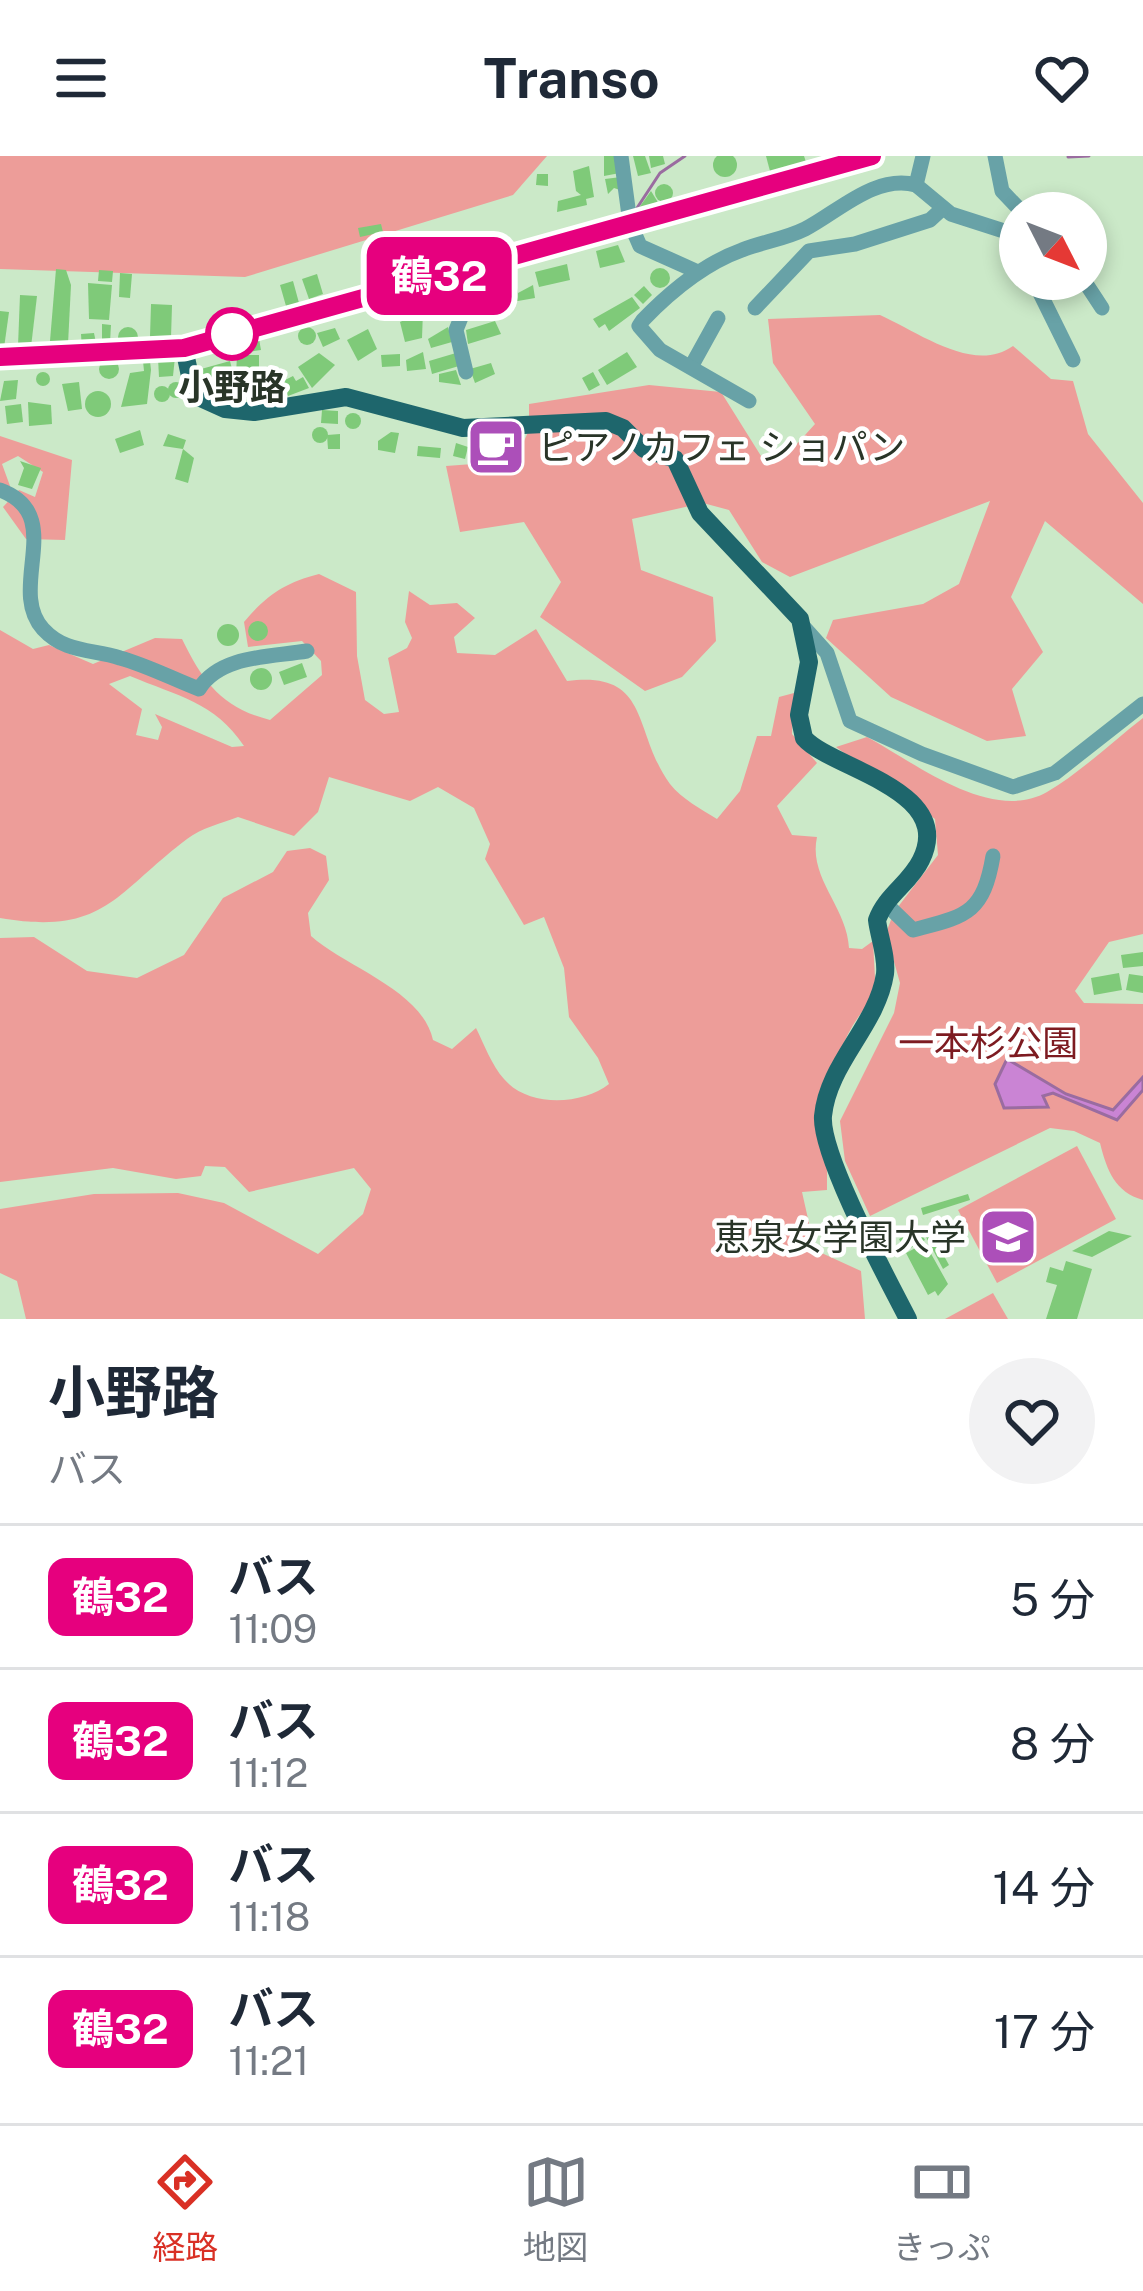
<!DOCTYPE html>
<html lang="ja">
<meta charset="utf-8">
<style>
body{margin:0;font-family:"Public Sans","Noto Sans JP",sans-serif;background:#f2f2f3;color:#1f2937;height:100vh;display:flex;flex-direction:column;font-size:45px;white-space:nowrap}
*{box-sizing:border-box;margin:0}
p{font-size:39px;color:#747a83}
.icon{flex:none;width:66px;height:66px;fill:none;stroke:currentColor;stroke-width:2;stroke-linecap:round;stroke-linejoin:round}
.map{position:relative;height:1163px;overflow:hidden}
.side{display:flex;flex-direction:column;background:#fff;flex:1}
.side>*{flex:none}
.badge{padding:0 24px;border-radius:18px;font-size:42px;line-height:78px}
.needle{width:78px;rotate:132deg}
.controls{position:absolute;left:999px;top:36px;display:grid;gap:24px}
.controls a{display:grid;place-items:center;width:108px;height:108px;border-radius:50%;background:#fff;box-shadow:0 6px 18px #0003;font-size:60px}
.map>.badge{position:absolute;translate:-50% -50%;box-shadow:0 0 0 6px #fff}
.round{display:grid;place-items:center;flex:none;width:126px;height:126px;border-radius:63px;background:#f2f2f3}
.overview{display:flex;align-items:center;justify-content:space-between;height:204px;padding:0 48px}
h1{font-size:57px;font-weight:700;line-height:90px}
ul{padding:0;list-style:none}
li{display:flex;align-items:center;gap:36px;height:144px;padding:0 48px;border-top:3px solid #e0e1e3}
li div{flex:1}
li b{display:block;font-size:45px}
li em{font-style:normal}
li .badge{min-width:132px;font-weight:700;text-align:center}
header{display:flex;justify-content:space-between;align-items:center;height:156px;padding:0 48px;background:#fff;font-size:54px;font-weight:700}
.tabs{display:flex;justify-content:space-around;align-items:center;height:168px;border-top:3px solid #e0e1e3;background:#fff;font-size:33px;color:#747a83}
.tabs a{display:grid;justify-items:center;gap:6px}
.tabs .active{color:#d93025}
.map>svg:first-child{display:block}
.green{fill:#ed9d99;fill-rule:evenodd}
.water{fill:#ca84d4;stroke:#9a6ca0;stroke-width:3}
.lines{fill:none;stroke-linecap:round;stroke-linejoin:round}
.stream{stroke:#9a6ca0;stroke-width:3}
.building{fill:#7fca79}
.minor{stroke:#68a2a7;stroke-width:15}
.major{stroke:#1e666c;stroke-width:18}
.line-casing{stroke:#fff;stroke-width:27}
.line{stroke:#e6007e;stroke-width:18}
.stop-dot{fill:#fff;stroke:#e6007e;stroke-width:6}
.labels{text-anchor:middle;stroke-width:9;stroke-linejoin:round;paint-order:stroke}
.stop-label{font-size:36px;font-weight:bold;fill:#293528;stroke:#fff}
.poi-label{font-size:36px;fill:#293528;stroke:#fff;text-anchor:start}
.park-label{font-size:36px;fill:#7d1b21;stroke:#fff}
</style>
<header><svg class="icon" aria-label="menu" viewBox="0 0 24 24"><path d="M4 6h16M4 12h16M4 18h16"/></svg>Transo<svg class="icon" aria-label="heart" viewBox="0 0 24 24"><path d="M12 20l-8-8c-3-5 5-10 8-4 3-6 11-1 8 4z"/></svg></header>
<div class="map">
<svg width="1143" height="1163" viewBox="0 0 1143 1163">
<rect width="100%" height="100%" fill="#cbe9c8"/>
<g class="green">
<path d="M0 0H547L513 39 245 121 0 113Z"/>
<path d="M880 159C920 177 974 218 1013 190L1051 223 1073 225 1088 278 1143 347V448L1045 365 1011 441 1043 496 1012 533 1026 580 987 585 891 541 826 482 833 464 923 448 959 428 990 345 790 421 762 406 729 354 703 347 632 363 641 414 713 441 716 485 682 521 645 535 540 461 561 426 524 366 460 376 446 310 515 305 529 274V248L649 229 721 236 766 308 787 299 815 268 773 207 768 163Z"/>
<path d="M0 280 72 304 65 384 26 383 3 351 19 334 35 341 43 316 18 300 2 308 10 330 0 342Z"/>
<path d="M319 418 356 436 357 500 365 544 384 558 399 556 388 502 407 492 412 482 405 466 409 435 430 449 457 447 475 462 454 481 457 497 495 499 536 473 567 525C652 514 632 576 670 628 682 643 701 653 717 663L740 635 757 580H771L779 541 794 537 792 578 817 607 777 650 792 679 817 681C808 722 847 751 849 792L862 793 873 785 876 841C823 889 828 967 827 1034L802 1036 815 1094 861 1115 865 1163H26L17 1125 0 1117V1053L94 1038 178 1037 224 1047 318 1098 363 1058 371 1033 354 1012 249 1036 225 1011 205 1010 201 1020 176 1023 113 1012 0 1026V782L34 781 87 815 137 822 184 799 223 742 273 716 287 695 310 692 326 700 329 724 308 757 311 780C347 812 422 834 433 884L452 893 476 872C484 888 492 910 504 923 529 952 582 949 609 928L598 902 569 861 564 812 544 761 524 769 485 703 490 688 474 652 438 631 410 645 329 621 318 656 294 680 238 661C222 667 201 672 187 683 115 737 105 780 0 762V474L33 493 49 489 93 508 155 482 182 483C203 526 222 552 270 564L322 519 321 505 302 485 248 491 244 466C267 439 284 427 319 418ZM130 520C177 540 215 546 244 590L232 591 155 558 162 571 158 584 136 579 142 553 109 528Z"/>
<path d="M1143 562V778L1109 786 1075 835 1084 847 1143 848V1044C1115 1036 1107 1015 1100 987L1074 975 1050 972 870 1060 845 1005 840 965 894 857 900 827 886 777 894 756 938 699 935 663 836 591 867 581C914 606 991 668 1047 636 1081 616 1112 586 1143 562Z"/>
<path d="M1077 990 1116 1063 997 1127 958 1054Z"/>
<path d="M993 1137 1008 1163H945Z"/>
</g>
<path class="water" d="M1007 903 1066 938 1113 954 1143 921V934L1117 964 1053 937 1043 940 1048 951 1004 952 995 928Z"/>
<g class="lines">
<g class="stream">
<path d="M1068 1 1089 0"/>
<path d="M635 55 660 17 685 0"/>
</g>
</g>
<g class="building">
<circle cx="725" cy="9" r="12"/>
<path d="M604 0H616L620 17 604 20Z"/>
<path d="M633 0H645L651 17 638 20Z"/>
<path d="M649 0H663L665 8 651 12Z"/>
<path d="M766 0H804L807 9 771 19Z"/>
<path d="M589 10 594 41 586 43 587 49 557 56 558 45 581 39 576 35 573 15Z"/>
<path d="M537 18H548V30L536 29Z"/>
<path d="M621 21 623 35 614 32 608 38 605 23Z"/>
<circle cx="664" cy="37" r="9"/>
<path d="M651 35 659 48 641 55 638 53Z"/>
<path d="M381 68 383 76 360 81 358 72Z"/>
<path d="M434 81 438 97 428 99 424 84Z"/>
<path d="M618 89 625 106 600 112 596 95Z"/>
<path d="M567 108 570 124 539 131 535 116Z"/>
<circle cx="660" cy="122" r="10"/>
<path d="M56 113 66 114 71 129 68 188 50 185Z"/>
<path d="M99 114 113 115 112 126 98 125Z"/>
<path d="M120 117 132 118 130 142 119 141Z"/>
<path d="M317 118 323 138 309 143 302 123Z"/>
<path d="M293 125 299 147 286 150 280 129Z"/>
<path d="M88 127 112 129 109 164 89 163Z"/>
<path d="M533 129 535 142 495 149 493 134 517 132 518 137Z"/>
<path d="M644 130 652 139 643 148 634 139Z"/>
<path d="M20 139 37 140 31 191 18 190Z"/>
<path d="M632 141 640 152 609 175 605 168 599 172 593 163Z"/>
<path d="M440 143H453L456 155 429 164 424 147Z"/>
<path d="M399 144 405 157 378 164 375 150Z"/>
<path d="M490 146 495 159 481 164 476 150Z"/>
<path d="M151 148 172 149 171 181H150Z"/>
<path d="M0 155 9 156 4 192H0Z"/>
<path d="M423 155 422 182 405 186 400 166Z"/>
<path d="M495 165 501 178 468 188 466 174Z"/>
<path d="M102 168 111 169 110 186H102Z"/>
<circle cx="307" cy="180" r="9"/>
<circle cx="128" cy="181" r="10"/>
<path d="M448 171 452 186 431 192 428 183Z"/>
<path d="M335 172 340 183 323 191 317 177Z"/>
<path d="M368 173 377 193 358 205 347 184Z"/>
<path d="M94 177 97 192 82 193 81 178Z"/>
<path d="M259 183 261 194 248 196 247 185Z"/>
<path d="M423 196 426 213 407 215 406 204Z"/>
<path d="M627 196 637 211 607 229 598 214Z"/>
<path d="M319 197 335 209 312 232 298 211Z"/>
<path d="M456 197 459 210 432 218 429 205Z"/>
<path d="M400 198V210L382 211 381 199Z"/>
<path d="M237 199H259V219L267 218 270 230 242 229 236 219Z"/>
<path d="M175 201 173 220 159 221 158 202Z"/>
<circle cx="109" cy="213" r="10"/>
<path d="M143 205H150L151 214 147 248 121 251 130 217 144 215Z"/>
<path d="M230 205 235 225 197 236 194 215Z"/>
<path d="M491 207 495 218 475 227 470 213Z"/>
<path d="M456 214 461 229 439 226V218Z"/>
<circle cx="43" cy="223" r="7"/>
<path d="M593 216 600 229 589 235 582 222Z"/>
<path d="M293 220 296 225 303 221 309 232 288 240 281 226Z"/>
<path d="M18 224 16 243 0 245 4 225Z"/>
<path d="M79 226 82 253 68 255 62 228Z"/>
<circle cx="176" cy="234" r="8"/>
<circle cx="162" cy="238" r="8"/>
<circle cx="98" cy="248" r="13"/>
<path d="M28 246 51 249 52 268 29 270Z"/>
<path d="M21 248 23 266 7 268 5 250Z"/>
<path d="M322 254 338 255V268L321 267Z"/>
<circle cx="353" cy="265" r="8"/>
<circle cx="320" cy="279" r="8"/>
<path d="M140 274 144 289 120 297 115 283Z"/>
<path d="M391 276 399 277 395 297 378 294V285Z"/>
<circle cx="500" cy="288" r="10"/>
<path d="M168 278 186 284 183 293 163 290Z"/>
<path d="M340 278V293H328L327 279Z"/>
<path d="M456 287 468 291 465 303 453 300Z"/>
<path d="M473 288 484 291 481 304 470 301Z"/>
<path d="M418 290 441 292 440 302 417 300Z"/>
<path d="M183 293 194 302 188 327 175 323Z"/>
<path d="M20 305 41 312 32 333 18 329 24 312Z"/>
<circle cx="258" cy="475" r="10"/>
<circle cx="228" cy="479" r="11"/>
<path d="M302 507 307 521 284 529 279 516Z"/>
<circle cx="261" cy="523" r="11"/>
<path d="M1143 796V810L1123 812 1121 799Z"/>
<path d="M1119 817 1122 834 1094 839 1091 822Z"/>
<path d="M1129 818 1143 820V837L1126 834Z"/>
<path d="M968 1038 970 1044 923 1059 921 1052Z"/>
<path d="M918 1073 925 1084 905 1095 899 1083Z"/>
<path d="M1109 1075 1132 1080 1092 1101 1072 1095Z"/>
<path d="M932 1078 949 1109 943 1113 926 1081Z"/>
<path d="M925 1087 948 1128 938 1140 935 1135 928 1139 906 1097Z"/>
<path d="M1066 1105 1092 1113 1077 1163H1046L1057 1129 1046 1126 1050 1111 1063 1115Z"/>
</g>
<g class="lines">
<g class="minor">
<path d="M621 0 630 67 640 90 698 116"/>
<path d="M923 0 916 29 951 58 1007 76 1020 94"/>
<path d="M995 0 1002 35 1023 57"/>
<path d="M462 114V159L456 174 466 216"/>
<path d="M1033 123 1073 204"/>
<path d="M1083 123 1102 152"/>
<path d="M755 152 809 95 855 88 930 64 943 52"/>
<path d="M184 192 872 0"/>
<path d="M692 209 718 162"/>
<path d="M749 245 660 194 639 170 643 164C671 135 703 108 742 94 762 86 785 83 805 73 838 56 875 18 916 29"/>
<path d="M0 334C68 359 6 432 43 473 65 497 92 493 120 502 146 509 173 523 199 533 220 499 271 501 307 495"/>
<path d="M802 469 827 497 850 565 922 598 1013 631 1055 617 1143 548"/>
<path d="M885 747 913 774C965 760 983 759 993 700"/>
</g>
<path class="major" d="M0 201 184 192 194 239 225 253 254 256 346 241 463 272 606 265 623 272 644 293 675 303 700 357 800 463 809 506 799 559 804 582C831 613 956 633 921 704 910 727 886 739 877 764 879 781 887 800 885 818 877 870 828 907 823 960 820 999 888 1124 908 1163"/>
</g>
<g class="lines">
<defs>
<path id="line" d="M0 201 184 192 872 0"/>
</defs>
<use href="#line" class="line-casing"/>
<use href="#line" class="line"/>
</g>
<defs>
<symbol id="cafe-square" viewBox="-11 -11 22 22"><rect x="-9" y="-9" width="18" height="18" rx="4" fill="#ac4fb9" stroke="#fff"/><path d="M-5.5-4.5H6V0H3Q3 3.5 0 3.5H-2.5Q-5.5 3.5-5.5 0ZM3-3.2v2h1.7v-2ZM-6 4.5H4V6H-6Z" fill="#fff"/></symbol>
<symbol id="university-square" viewBox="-11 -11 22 22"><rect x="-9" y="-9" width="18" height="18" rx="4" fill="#ac4fb9" stroke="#fff"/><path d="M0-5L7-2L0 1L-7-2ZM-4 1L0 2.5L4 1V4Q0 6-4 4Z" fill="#fff"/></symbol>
</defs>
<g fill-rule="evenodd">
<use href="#cafe-square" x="463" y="258" width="66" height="66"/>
<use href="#university-square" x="975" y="1048" width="66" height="66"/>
</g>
<circle class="stop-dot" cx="232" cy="178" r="24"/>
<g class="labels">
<g class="stop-label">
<text x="232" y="244">小野路</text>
</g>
<g class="poi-label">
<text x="538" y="304">ピアノカフェ ショパン</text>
<text x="966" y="1094" text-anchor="end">恵泉女学園大学</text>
</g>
<g class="park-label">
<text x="988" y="900">一本杉公園</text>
</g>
</g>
</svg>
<div class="controls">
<a><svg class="needle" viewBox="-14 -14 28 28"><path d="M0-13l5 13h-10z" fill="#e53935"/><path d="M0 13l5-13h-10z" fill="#747a83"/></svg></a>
</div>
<b class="badge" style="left:439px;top:120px;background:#e6007e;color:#fff">鶴32</b>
</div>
<section class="side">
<div class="overview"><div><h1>小野路</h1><p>バス</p></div><a class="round"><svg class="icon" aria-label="heart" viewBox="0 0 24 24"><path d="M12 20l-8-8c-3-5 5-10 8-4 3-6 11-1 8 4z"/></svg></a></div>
<ul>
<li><span class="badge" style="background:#e6007e;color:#fff">鶴32</span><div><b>バス</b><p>11:09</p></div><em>5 分</em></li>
<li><span class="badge" style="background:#e6007e;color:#fff">鶴32</span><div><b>バス</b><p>11:12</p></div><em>8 分</em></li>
<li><span class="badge" style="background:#e6007e;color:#fff">鶴32</span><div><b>バス</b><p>11:18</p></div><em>14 分</em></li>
<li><span class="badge" style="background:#e6007e;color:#fff">鶴32</span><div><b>バス</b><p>11:21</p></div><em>17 分</em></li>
</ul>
</section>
<nav class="tabs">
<a class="active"><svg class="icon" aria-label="directions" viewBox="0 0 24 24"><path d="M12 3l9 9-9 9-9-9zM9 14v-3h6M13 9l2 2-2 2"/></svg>経路</a>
<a><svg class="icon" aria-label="map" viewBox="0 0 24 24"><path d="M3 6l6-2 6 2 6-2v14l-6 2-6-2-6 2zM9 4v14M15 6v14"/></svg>地図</a>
<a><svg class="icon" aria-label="tickets" viewBox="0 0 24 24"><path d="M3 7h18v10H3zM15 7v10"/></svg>きっぷ</a>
</nav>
